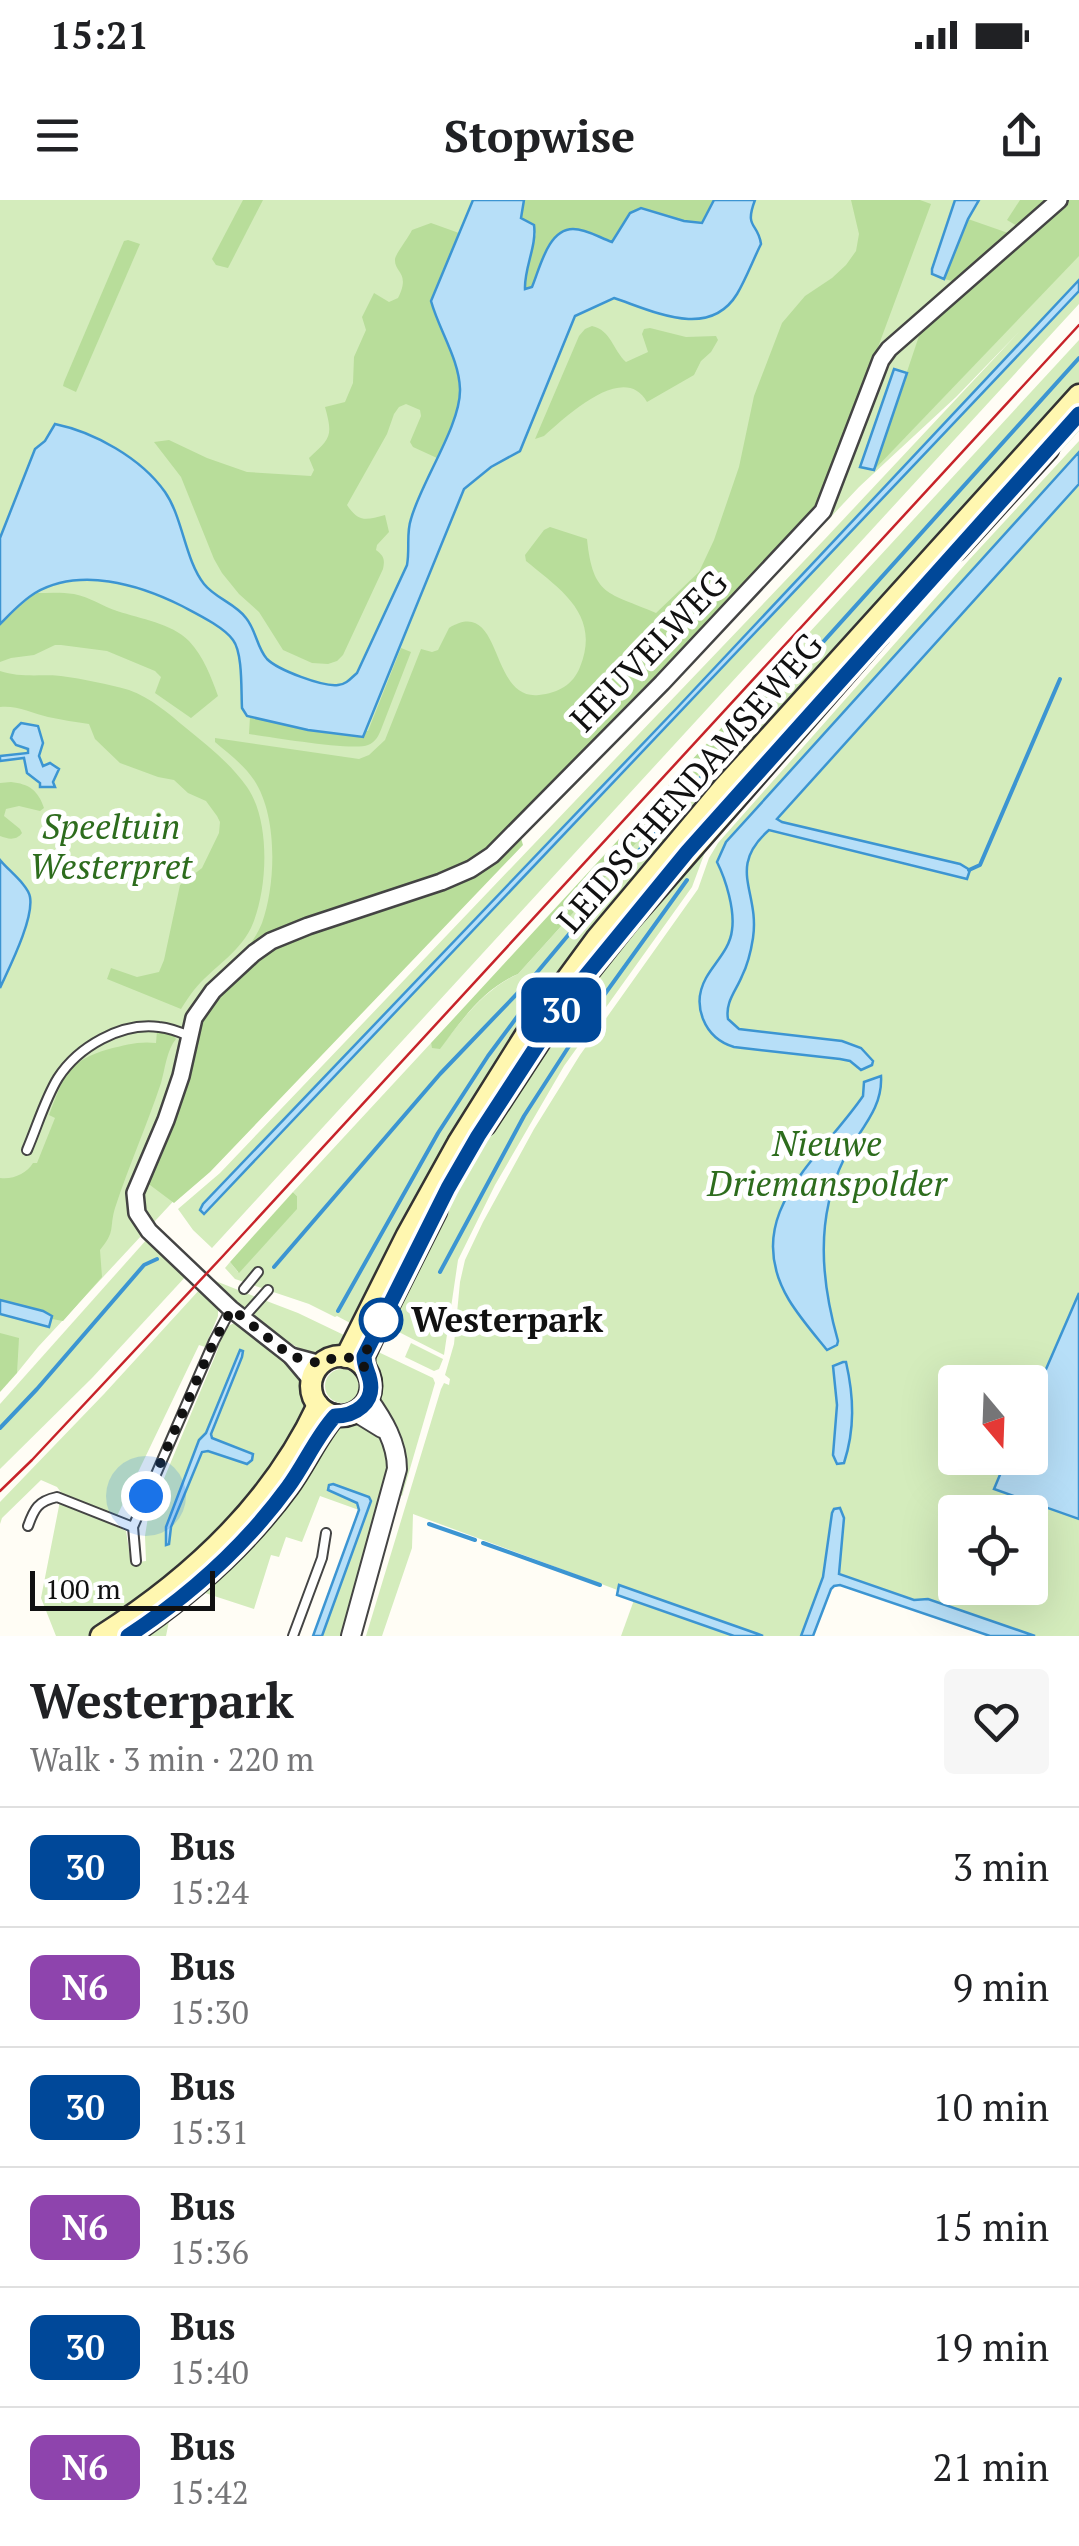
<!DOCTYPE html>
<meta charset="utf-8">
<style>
body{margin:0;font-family:"PT Serif",serif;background:#f6f6f6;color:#202124;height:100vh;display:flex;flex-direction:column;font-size:38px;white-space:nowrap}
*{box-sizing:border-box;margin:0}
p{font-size:32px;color:#757577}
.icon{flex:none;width:55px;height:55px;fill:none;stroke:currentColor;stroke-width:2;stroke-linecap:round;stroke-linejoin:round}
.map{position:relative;height:1436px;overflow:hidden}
.details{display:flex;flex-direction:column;background:#fff;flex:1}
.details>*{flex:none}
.badge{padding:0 20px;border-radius:15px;font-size:35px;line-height:65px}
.needle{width:65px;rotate:161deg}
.fabs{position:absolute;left:938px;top:1165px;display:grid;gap:20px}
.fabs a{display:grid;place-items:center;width:110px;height:110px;border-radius:10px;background:#fff;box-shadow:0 10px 40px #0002;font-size:50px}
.scale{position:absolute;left:30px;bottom:25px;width:185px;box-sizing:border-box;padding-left:10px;border:5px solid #111;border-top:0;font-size:28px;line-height:35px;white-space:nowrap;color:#111;-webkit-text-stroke:8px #fff;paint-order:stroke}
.you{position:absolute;width:50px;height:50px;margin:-25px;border:8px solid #fff;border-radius:50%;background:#1a73e8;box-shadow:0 0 0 15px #1a73e833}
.map>.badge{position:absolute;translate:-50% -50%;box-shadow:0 0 0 5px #fff}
.round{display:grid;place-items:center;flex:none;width:105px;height:105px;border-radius:10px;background:#f6f6f6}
.summary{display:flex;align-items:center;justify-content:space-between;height:170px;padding:0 30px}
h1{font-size:48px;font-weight:700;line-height:75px}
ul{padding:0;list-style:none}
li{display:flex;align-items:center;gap:30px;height:120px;padding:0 30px;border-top:2px solid #e0e0e0}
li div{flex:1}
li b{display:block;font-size:38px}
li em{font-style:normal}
li .badge{min-width:110px;font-weight:700;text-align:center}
.status{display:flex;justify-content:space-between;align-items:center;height:70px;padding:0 50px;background:#fff;direction:ltr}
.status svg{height:28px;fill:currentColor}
header{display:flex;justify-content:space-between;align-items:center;height:130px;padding:0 30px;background:#fff;font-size:45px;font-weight:700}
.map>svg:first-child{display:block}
.green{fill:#d4ecbc;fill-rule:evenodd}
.forest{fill:#b8dd9a}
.water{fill:#b7dff8;stroke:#3c95d2;stroke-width:2.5}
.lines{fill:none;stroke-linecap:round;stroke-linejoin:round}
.stream{stroke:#3c95d2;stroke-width:4}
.service-casing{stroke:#444;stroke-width:12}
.minor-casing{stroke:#444;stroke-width:20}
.tertiary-casing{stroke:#444;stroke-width:22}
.secondary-casing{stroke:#333;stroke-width:25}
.service{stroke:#fff;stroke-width:8}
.minor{stroke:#fff;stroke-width:15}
.tertiary{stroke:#fff;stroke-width:18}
.secondary{stroke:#fff7b0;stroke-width:20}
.tram{stroke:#c72329;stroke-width:2.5}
.line-casing{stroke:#fff;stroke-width:22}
.line{stroke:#004899;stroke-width:15}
.walk{stroke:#111;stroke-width:10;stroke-dasharray:0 18}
.stop-dot{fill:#fff;stroke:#004899;stroke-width:5}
.labels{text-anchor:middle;stroke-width:10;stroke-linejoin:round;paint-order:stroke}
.street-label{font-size:35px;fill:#111;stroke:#fff}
.park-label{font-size:35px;font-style:italic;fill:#2d6c1d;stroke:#fff}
.stop-label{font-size:35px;font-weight:bold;fill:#111;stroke:#fff;text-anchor:start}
</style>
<div class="status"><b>15:21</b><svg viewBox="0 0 49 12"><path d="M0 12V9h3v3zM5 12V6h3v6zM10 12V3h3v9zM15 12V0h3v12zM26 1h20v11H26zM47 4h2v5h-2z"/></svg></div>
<header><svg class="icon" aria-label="menu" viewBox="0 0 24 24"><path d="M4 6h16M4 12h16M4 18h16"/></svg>Stopwise<svg class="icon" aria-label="share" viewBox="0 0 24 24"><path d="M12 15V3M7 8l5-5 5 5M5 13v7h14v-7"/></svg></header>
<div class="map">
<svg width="1079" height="1436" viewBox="0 0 1079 1436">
<rect width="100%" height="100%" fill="#fffdf5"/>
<g class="green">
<path d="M0 0H1079V80L675 510 454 740 203 1013 560 640 1079 91V104L212 1048 193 1030 178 1009 220 973 824 340 1019 132 956 197 859 287 827 321V316L312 852 38 1147 17 1173V1170L0 1167Z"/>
<path d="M1079 140V185L1029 235 1008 266 604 723 342 1145C334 1148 326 1152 317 1152 297 1154 268 1126 252 1113L264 1100 298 1113 346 1136 352 1124 337 1116 335 1117 309 1104 235 1079 225 1068 230 1062 238 1072 297 996 293 992 431 843 433 848H440C462 820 484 789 518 774L788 475 783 461Z"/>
<path d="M1079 220V231L906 421 708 644 692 687 564 866 495 985 458 1060 444 1155 387 1126 443 1006 512 889 567 808 695 648Z"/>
<path d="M1079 241V252L726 642 717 662 1079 260V1436H995L832 1380 808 1436H741L413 1314 412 1348 382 1436H366L441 1189 444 1183 449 1185 450 1179 445 1175 454 1144 460 1082 465 1060 483 1022 534 929 580 855 698 689 709 658 718 643 968 361ZM955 1182H1030V1258H955ZM955 1312H1030V1388H955Z"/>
<path d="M148 1038 187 1075 92 1178 0 1269V1204Z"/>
<path d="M208 1078 256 1097 255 1099 246 1108H240Z"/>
<path d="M201 1088 218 1107V1116L205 1147 199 1145 117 1316 63 1295 57 1287 41 1280 2 1318 0 1324V1302L104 1194Z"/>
<path d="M235 1123 241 1125 300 1172 306 1182 309 1210 232 1325 92 1436H56L41 1398 60 1301 126 1331 131 1363 146 1361 145 1336 148 1317 218 1149C221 1137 222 1127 235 1123Z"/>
<path d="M411 1143 443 1159 439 1169 434 1171 405 1157Z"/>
<path d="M372 1149 433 1178 435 1183 402 1296 399 1294 404 1272 376 1196V1181L371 1163Z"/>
<circle cx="342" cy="1186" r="17"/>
<path d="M348 1219H359L374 1226 384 1240 390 1274 343 1436H322L371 1301 328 1290 358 1303 359 1310 320 1296 302 1342 286 1337 279 1357 271 1355 254 1409 205 1393 169 1421 166 1436H139L339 1222Z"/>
<path d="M634 1400 734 1436H621Z"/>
</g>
<g class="forest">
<path d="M243 0H263L228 68 216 65 212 59Z"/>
<path d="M524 0H714L702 23 684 21 620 31 613 42 570 28 548 49 532 87 525 90 527 65 536 34 530 22 521 18Z"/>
<path d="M851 0H920L931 4 824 293 816 311 496 643 465 663 290 726 237 762C246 750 256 738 262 723 276 684 278 616 254 580 244 565 229 554 215 542V538L359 559 369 555 385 540 421 449 432 452 438 450 449 428C504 395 488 501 539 495 558 493 573 485 580 467 601 415 561 390 526 361L525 355 544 330 550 327 587 339C593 397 608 392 656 413L699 372 714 340 739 267 754 196 782 123 805 96 832 78 846 65 856 51 859 34Z"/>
<path d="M1020 0H1051L1019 27 1007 20Z"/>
<path d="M1069 0H1079V56L874 270 921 130Z"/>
<path d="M968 19 1011 34 957 82 944 79Z"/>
<path d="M431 23 459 33 431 101C439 130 460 160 460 191 460 214 446 237 437 258L413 247 410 242 421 216 420 210 406 204 399 207 394 214 387 234 347 305C359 323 366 320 385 315L389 332 377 345 376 350C384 356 385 359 383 369L343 455 337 461 328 464 312 463 283 450 259 412 239 394 222 373 214 359 181 277 154 242 169 240 207 258 247 272 311 276 314 270 309 258C331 238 333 236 325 207L345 202 353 183 354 157 366 130 362 117 374 93 389 102 398 98C411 72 394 73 395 59 396 53 409 37 412 30Z"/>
<path d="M128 40 140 44 76 192 63 186 64 182 124 41Z"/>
<path d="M592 126C611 130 613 150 626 162L648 152 642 134 644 129 650 128 686 137 716 136 718 140 711 152 701 161 694 175 647 202C624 161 566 217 544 236L535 239 579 136 585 129Z"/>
<path d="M35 393C48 393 61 392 74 394 90 397 102 406 117 411 141 419 171 423 189 441 204 457 211 477 218 496L191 518 155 493 161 477 155 471 107 451 61 445H55L34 455 11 458 0 462V424Z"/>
<path d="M401 448 411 452 382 527C379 535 376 542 368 545 352 551 271 537 249 534L250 517 308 530 368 531Z"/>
<path d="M783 461 788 475 518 774C483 789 462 820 440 849L432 848 431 843Z"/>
<path d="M0 471C20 478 40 474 61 476 83 479 108 484 129 490 151 498 168 513 186 528 208 546 230 563 247 587 271 621 268 691 251 728 238 754 212 768 194 790 189 796 185 803 181 809L107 779 111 768 137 777 159 772 164 760 180 685 202 668 219 633 220 622 217 616 206 601 188 593 174 580 158 577 120 563 95 539 89 524C76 522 62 520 48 517 32 513 16 505 0 507Z"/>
<path d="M11 582C29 584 38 590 44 608L40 611 19 606 6 609 4 616 20 629 22 633C16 641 8 639 0 636V583Z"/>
<path d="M520 635 523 645 210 972 174 1003 146 982 185 889 198 828 207 806 256 758 277 744 440 689Z"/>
<path d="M157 831 173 835 176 839C167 849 165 869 161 883 147 925 129 965 115 1008 109 1028 116 1031 100 1050L102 1077 63 1121 52 1119V1116L43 1111 0 1100V978C13 980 27 973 33 963H37L55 918 49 915C64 876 67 861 109 849 125 845 139 841 156 843Z"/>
<path d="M293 992 297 996V1009L239 1073 230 1062Z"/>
<path d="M0 1133 19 1138 17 1173 0 1192Z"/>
</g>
<g class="water">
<path d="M473 0H524L521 18 534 25C537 46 524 68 525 89L532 87C540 68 548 29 573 29 587 29 600 38 612 42L630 13 641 8 684 21 702 23 714 0H755C744 29 758 22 761 44 753 60 746 79 737 94 709 140 653 111 614 98L575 116 520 251 491 267 464 289 363 537 308 530 247 516 242 508C241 492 243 453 233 440 224 427 197 414 182 406 138 384 80 367 35 393 22 401 11 413 0 424V338L35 249 45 241 55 224C94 232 141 258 165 292 183 318 185 360 204 384 215 398 236 404 246 418 256 430 257 448 267 459 278 470 323 487 338 485 347 484 351 478 357 473L407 365C410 349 406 333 411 319 421 282 461 225 460 189 459 159 439 130 431 101Z"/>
<path d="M955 0H979L968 19 944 79 932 74V69Z"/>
<path d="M1079 80V91L204 1014 200 1010 203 1004 675 510Z"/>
<path d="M894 169 907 173 874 270 860 267Z"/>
<path d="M1079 252V284L777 619 782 622 960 664 970 670 967 679 769 630C726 668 760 691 753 738 751 751 748 764 742 776 736 791 725 802 728 819L739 829 842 841 861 848 873 861 872 865 861 870 850 861 840 859 734 847C704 838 691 805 706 778 715 762 730 749 732 730 735 710 726 680 717 662L726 642Z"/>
<path d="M21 523 38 526 43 543 39 556 43 566 50 563 59 569 53 582 55 587H40V583L27 573 24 558 0 561V556L28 553V549L16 545 11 538 14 530Z"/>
<path d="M0 660C8 670 28 685 30 697 34 719 9 768 0 788Z"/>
<path d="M881 876C883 910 858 931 844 959 815 1018 821 1081 838 1141L837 1145 827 1150C814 1134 800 1118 789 1100 738 1015 820 959 863 896L864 882Z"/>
<path d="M1079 1093V1319L994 1289 1007 1258H1030V1206Z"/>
<path d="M0 1100 43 1111 52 1116 49 1127 0 1114Z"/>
<path d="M240 1150 243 1151 242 1157 211 1234 212 1238 253 1254 252 1260 247 1264 208 1251 202 1252 171 1327 169 1344 166 1345V1327L199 1240 206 1233Z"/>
<path d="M843 1162H846C854 1197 855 1229 844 1263L837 1264 833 1255 837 1205 833 1166Z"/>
<path d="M333 1284 369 1297 371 1301 322 1436H313L359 1310 357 1303 328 1290 329 1285Z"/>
<path d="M840 1308 844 1318 839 1374 914 1400 928 1399 1035 1436H990L840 1385 834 1386 831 1389 813 1436H801L823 1377 832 1313 834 1309Z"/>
<path d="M619 1385 758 1434 763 1436H734L617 1395Z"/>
</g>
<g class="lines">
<g class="stream">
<path d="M674 599 684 606"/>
<path d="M969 670 980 665 1060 479"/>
<path d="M274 1067 440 874 534 776 688 592 1079 158"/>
<path d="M440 1072 524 916 584 823 687 680"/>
<path d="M338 1111 438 933 488 856 537 790 534 778"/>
<path d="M0 1228 37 1189 144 1065 157 1059"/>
<path d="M429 1324 475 1340"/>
<path d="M483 1343 600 1385"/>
</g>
<defs>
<g id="service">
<path d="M27 950C37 927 45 899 58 878 78 847 121 822 159 827 169 828 180 832 189 836"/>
<path d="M244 1089 258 1072"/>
<path d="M243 1118 268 1090"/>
<path d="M28 1326C34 1309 38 1301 57 1297L133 1327 214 1141 231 1109"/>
<path d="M133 1327 136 1361"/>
<path d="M293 1436 322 1358 326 1333"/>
</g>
<g id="minor">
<path d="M291 1156 321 1164"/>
<path d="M312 1181 291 1156 231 1109 149 1031 137 1013 135 993 166 920 181 876 194 818 213 791 254 753 271 741 308 726 441 682 471 669 492 655 662 483 823 311 881 160 889 149 1059 0"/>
</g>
<g id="tertiary">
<path d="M356 1212 382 1228"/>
<path d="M351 1436 397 1269C397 1243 383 1220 368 1199"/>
</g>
<g id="secondary">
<path d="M956 350 1048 249"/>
<path d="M485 925 570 795 628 722 880 434"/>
<circle cx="341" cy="1186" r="30"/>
<path d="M346 1157 407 1035 458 943 525 836 597 738 724 587 1079 195"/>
<path d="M364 1167V1156L379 1124 436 1011"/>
<path d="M101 1436C192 1378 272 1304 318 1205"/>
<path d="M128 1436C189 1395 244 1347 288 1287 305 1264 316 1237 335 1215"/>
</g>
</defs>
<use href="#service" class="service-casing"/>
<use href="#minor" class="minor-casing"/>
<use href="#tertiary" class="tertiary-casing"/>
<use href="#secondary" class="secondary-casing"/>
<use href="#service" class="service"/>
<use href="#minor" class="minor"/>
<use href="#tertiary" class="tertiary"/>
<use href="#secondary" class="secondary"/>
<path class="tram" d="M0 1291 32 1260 222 1057 1079 125"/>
</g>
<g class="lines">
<defs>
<path id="line" d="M128 1436C189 1396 244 1347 288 1287 305 1264 316 1237 335 1216 355 1216 375 1203 370 1180 368 1170 364 1167 364 1156L448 988 478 936 570 795 687 652 1079 214"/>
</defs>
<use href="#line" class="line-casing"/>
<use href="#line" class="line"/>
<path class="walk" d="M146 1296 214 1141 232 1109 291 1156 322 1164C336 1154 351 1154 364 1167V1156L381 1120"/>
</g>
<circle class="stop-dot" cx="381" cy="1120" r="20"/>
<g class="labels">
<g class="street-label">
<text transform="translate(649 451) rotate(-46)" y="12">HEUVELWEG</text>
<text transform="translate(690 583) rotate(-49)" y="12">LEIDSCHENDAMSEWEG</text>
</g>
<g class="park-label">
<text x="111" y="639">Speeltuin<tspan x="111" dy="40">Westerpret</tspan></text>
<text x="827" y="956">Nieuwe<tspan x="827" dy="40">Driemanspolder</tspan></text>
</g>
<g class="stop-label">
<text x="411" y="1132">Westerpark</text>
</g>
</g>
</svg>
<div class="fabs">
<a><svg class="needle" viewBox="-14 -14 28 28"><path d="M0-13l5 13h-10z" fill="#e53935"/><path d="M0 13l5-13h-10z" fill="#757577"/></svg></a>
<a><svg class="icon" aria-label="locate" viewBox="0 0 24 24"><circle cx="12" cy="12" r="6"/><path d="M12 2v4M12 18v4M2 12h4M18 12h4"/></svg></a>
</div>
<div class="scale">100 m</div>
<div class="you" style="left:146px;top:1296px"></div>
<b class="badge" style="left:561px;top:810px;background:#004899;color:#fff">30</b>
</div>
<section class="details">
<div class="summary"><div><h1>Westerpark</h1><p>Walk · 3 min · 220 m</p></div><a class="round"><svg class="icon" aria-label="heart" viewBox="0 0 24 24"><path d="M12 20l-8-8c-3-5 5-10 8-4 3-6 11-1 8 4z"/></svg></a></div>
<ul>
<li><span class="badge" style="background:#004899;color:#fff">30</span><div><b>Bus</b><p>15:24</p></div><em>3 min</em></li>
<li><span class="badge" style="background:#8e44ad;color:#fff">N6</span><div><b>Bus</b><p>15:30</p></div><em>9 min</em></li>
<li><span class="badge" style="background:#004899;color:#fff">30</span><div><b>Bus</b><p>15:31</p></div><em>10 min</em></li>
<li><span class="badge" style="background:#8e44ad;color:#fff">N6</span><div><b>Bus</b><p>15:36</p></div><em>15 min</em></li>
<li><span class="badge" style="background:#004899;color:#fff">30</span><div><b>Bus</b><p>15:40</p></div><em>19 min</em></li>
<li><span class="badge" style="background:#8e44ad;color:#fff">N6</span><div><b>Bus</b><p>15:42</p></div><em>21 min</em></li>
</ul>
</section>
